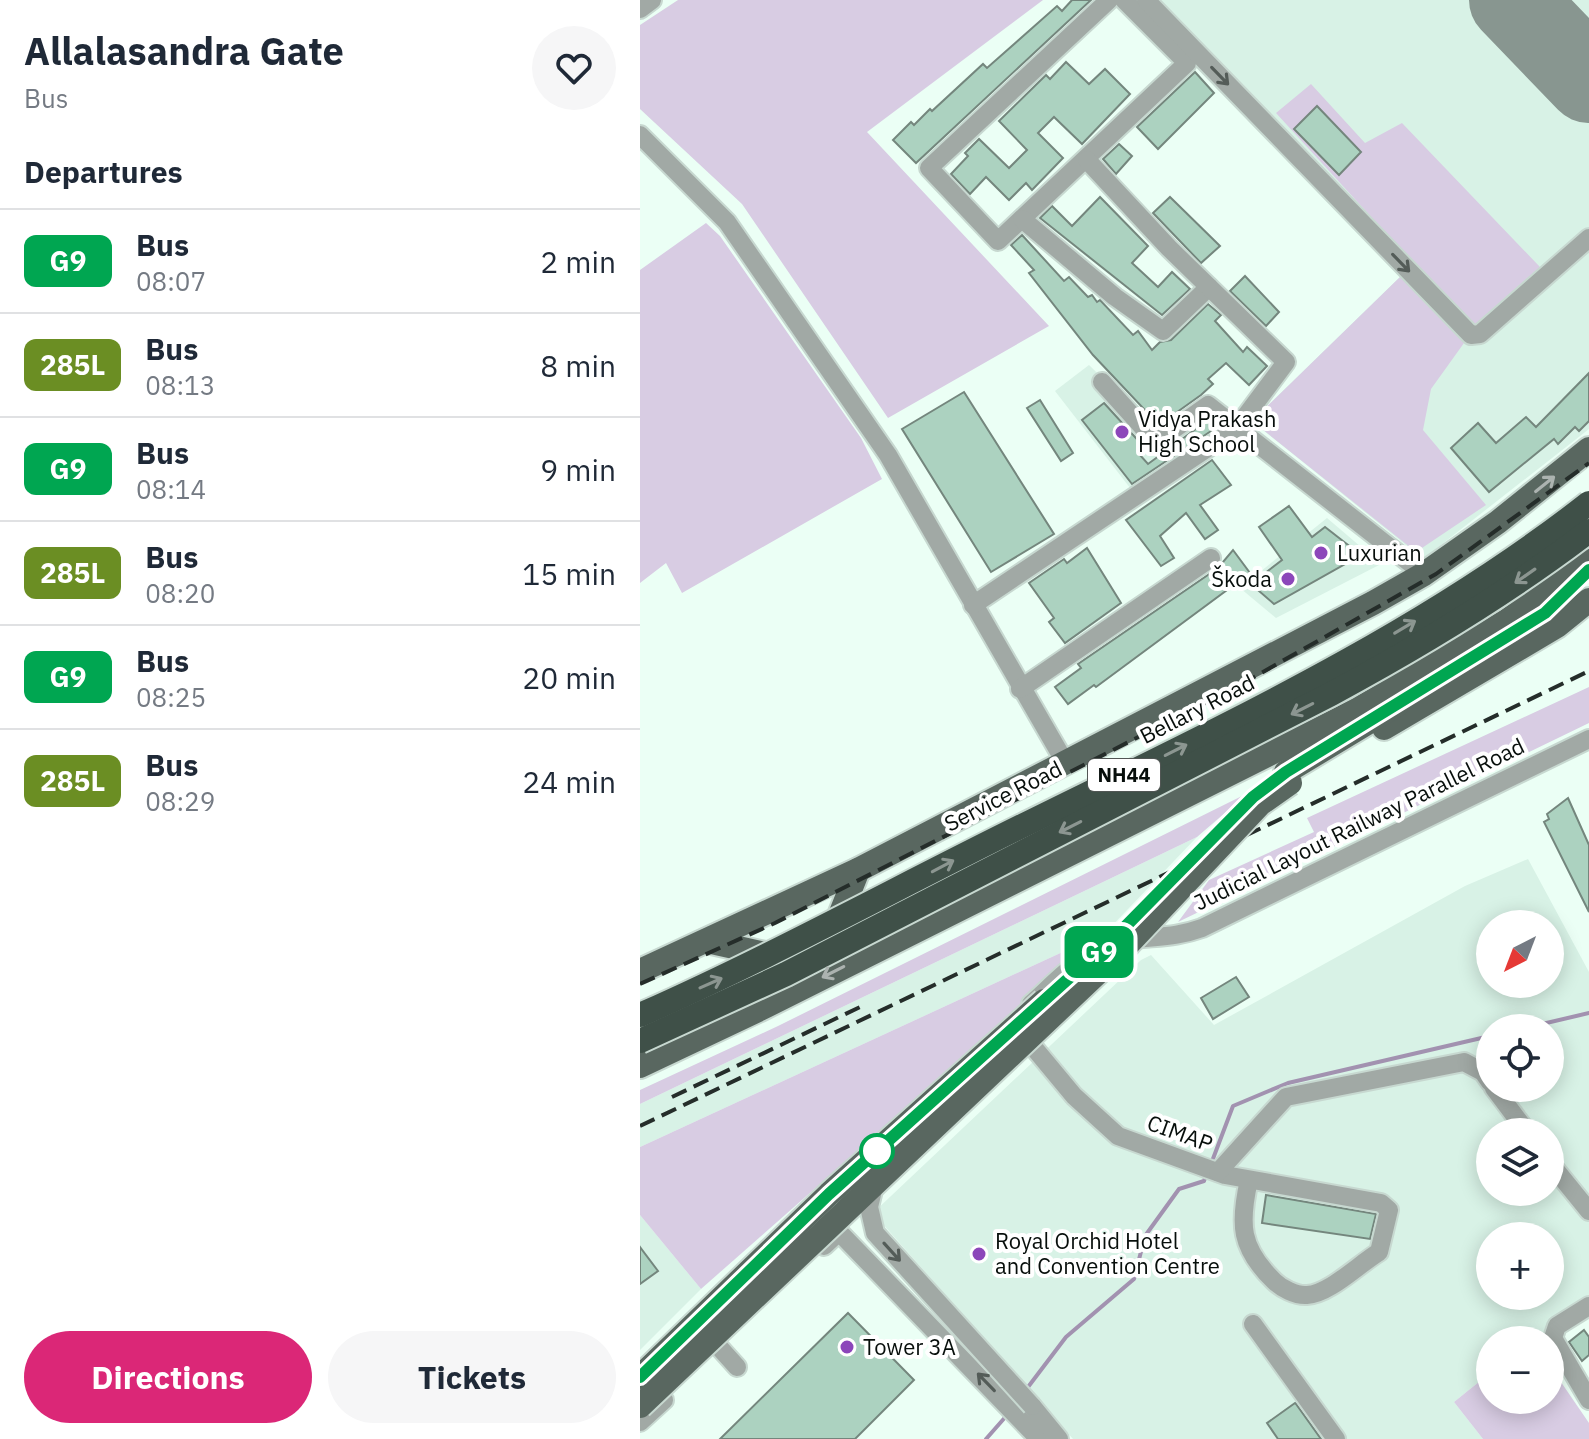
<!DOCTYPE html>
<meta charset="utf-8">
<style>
body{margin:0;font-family:"IBM Plex Sans",sans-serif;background:#f6f6f7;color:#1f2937;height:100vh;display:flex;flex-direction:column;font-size:30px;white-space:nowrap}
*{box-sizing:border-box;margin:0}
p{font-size:26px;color:#747a83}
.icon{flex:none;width:44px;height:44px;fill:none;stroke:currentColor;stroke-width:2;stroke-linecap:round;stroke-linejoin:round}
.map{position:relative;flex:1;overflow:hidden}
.side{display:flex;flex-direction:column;background:#fff;width:640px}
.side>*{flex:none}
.badge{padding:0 16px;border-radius:12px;font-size:28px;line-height:52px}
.needle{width:52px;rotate:222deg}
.controls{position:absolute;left:836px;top:910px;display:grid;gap:16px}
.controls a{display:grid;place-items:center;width:88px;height:88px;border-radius:50%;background:#fff;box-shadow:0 4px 20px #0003;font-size:40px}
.map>.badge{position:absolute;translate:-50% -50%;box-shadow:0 0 0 4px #fff}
h2{padding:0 24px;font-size:30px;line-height:72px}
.round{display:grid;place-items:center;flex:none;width:84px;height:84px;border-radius:42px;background:#f6f6f7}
.headline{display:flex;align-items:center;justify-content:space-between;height:136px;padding:0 24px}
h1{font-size:38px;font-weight:700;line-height:60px}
.button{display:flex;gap:16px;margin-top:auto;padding:16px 24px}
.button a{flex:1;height:92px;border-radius:48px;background:#db2777;color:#fff;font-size:32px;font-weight:700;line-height:92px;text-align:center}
.button a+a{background:#f6f6f7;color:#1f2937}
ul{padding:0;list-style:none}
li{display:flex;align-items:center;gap:24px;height:104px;padding:0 24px;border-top:2px solid #e0e1e3}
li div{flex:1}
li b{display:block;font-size:30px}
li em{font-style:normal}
li .badge{min-width:88px;font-weight:700;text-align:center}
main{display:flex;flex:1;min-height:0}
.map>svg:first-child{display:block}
.built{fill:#d8f2e6;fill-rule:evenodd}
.green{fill:#d8cce3}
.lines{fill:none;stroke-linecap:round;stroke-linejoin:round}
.stream{stroke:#a292b0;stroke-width:4}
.runway{stroke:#889690;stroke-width:86}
.building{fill:#acd2c0;stroke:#74867d;stroke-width:2}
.minor-casing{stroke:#c7d8d0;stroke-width:22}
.major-casing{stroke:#c7d8d0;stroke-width:28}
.minor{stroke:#a1a9a5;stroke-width:18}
.major{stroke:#596760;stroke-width:24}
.rail{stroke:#252d2a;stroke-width:4;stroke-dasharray:16 8;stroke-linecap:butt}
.minor-bridge-casing{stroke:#c7d8d0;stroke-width:22;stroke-linecap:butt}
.major-bridge-casing{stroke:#c7d8d0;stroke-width:28;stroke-linecap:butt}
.highway-bridge-casing{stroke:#c7d8d0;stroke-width:28;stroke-linecap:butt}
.minor-bridge{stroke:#a1a9a5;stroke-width:18}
.major-bridge{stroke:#596760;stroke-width:24}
.highway-bridge{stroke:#3f5048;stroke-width:24}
.oneway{stroke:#545c58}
.oneway2{stroke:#acb3b0}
.oneway3{stroke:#8c9691}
.line-casing{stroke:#fff;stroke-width:18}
.line{stroke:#00a651;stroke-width:12}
.poi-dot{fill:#8c46ba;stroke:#fff;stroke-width:3}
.stop-dot{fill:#fff;stroke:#00a651;stroke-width:4}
.labels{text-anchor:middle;stroke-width:8;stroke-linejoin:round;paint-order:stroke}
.shield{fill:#fff;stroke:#515654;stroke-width:2}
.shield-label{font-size:20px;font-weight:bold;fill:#070e0b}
.poi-label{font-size:22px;fill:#070e0b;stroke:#fff;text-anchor:start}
.street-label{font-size:22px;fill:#070e0b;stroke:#fff}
</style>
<main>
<section class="side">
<div class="headline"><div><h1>Allalasandra Gate</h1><p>Bus</p></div><a class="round"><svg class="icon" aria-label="heart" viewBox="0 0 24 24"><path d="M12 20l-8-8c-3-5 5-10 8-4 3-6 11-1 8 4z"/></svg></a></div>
<h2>Departures</h2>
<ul>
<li><span class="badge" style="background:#00a651;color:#fff">G9</span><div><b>Bus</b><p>08:07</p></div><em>2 min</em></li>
<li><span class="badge" style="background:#6b8e23;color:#fff">285L</span><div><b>Bus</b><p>08:13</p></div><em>8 min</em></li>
<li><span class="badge" style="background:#00a651;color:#fff">G9</span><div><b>Bus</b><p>08:14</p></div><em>9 min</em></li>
<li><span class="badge" style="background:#6b8e23;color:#fff">285L</span><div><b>Bus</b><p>08:20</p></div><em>15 min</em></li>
<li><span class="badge" style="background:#00a651;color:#fff">G9</span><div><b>Bus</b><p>08:25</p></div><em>20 min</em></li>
<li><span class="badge" style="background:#6b8e23;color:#fff">285L</span><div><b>Bus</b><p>08:29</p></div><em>24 min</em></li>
</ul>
<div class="button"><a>Directions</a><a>Tickets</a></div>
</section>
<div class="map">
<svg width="949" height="1439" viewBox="0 0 949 1439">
<rect width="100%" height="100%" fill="#ebfff5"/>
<g class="built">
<path d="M496 0H949V429L783 559 612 421 760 277Z"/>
<path d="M449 365 521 436 559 403 588 428 494 493 415 391Z"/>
<path d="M687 518 741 564 636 618 600 588Z"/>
<path d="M557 837 466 932 0 1147V1104Z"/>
<path d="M888 859 949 972V1305L891 1340H850V1373L814 1402 843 1439H433L233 1213 501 960 511 955 574 1025 825 886ZM850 924H910V984H850ZM850 1028H910V1088H850ZM850 1132H910V1192H850ZM850 1236H910V1296H850Z"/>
<path d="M0 1215 61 1289 0 1350Z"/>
</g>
<g class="green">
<path d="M38 0H403L227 132 409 326 248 418 102 204 0 109V25Z"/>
<path d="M671 84 725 143 762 123 900 267 832 327 636 113Z"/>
<path d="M66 223 80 236 221 438 242 479 42 593 26 563 0 583V270Z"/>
<path d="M760 277 824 343 791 389 783 430 846 505 776 552 612 421Z"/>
<path d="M949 687V723L538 922 569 880 674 832 667 818Z"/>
<path d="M608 793 557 837 0 1104V1090L138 1026Z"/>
<path d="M466 932 61 1289 0 1215V1147Z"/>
<path d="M910 1366 949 1423V1439H843L814 1402 850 1373V1400H910Z"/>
</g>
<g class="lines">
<g class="stream">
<path d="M885 1028 949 1013"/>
<path d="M571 1164 593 1106 648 1083 850 1036"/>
<path d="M385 1391 426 1337 494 1279 505 1236 539 1189 564 1181 566 1175"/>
<path d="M346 1439 368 1414"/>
</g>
<path class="runway" d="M872 0 949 80"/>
</g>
<g class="building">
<path d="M432 0H451L276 163 253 140 271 122 274 125 290 109 292 111 343 64 347 68 417 6 422 11Z"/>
<path d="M426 62 449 84 465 69 490 94 442 144 414 117 398 133 423 158 392 190 386 183 369 200 346 177 330 194 311 174 328 156 325 153 339 139 369 168 387 150 359 121 406 75 410 79Z"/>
<path d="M555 72 574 93 518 149 497 127Z"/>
<path d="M677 106 721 152 699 175 654 129Z"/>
<path d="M479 144 492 156 476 174 463 159Z"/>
<path d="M460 197 508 246 492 263 518 287 532 272 550 289 522 315 400 218 412 206 432 226Z"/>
<path d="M530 197 580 246 561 263 513 213Z"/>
<path d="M382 235 424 281 429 277 448 297 452 295 457 302 460 300 493 335 498 331 512 350 520 342 531 340 568 304 581 315 575 321 603 352 607 347 627 366 609 385 586 363 568 379 573 384 561 395 519 425 453 355 389 273 394 270 371 245Z"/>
<path d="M605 276 639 312 626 326 590 291Z"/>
<path d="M949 373V421L939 431 935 427 918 444 914 439 849 492 811 448 838 423 856 443 886 417 896 427Z"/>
<path d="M324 392 414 534 351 572 262 429Z"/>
<path d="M400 400 433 453 421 461 387 408Z"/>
<path d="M464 403 505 448 499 454 508 464 568 420 577 427 492 484 442 420Z"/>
<path d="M572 460 591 485 560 505 578 530 565 539 546 513 520 536 534 558 521 566 486 520Z"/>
<path d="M649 506 672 537 685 527 721 555 634 604 611 584 642 560 619 527Z"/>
<path d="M447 548 481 603 425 643 409 622 414 618 389 583 424 559 427 563Z"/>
<path d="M593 550 610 573 456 687 454 685 428 704 415 687 441 668 438 664 578 568Z"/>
<path d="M928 798 949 845V912L904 822 909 819 907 814Z"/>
<path d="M596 977 609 997 573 1019 561 998Z"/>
<path d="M626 1195 736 1214 730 1239 622 1223Z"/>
<path d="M0 1247 18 1271 0 1284Z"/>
<path d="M208 1313 274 1380 215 1439H80Z"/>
<path d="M944 1330 949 1337V1355L942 1361 929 1342Z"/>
<path d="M655 1403 656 1404 681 1439H638L627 1423Z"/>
</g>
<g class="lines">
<defs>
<g id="minor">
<path d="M469 0 289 168 358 241 547 63 484 0"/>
<path d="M506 0 831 335 840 334 949 238"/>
<path d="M0 9 12 0"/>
<path d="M0 135 87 222 248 455 426 764"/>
<path d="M382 219 475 297 523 331 569 287"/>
<path d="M462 382 516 442 568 405 784 574"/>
<path d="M333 605 596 429 646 362 529 248 447 160"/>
<path d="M380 689 571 558"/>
<path d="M391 1004C418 980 444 949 482 941 510 936 535 938 562 928L949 739"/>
<path d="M380 1031 434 1096 478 1136 585 1175 741 1203 749 1210 739 1252C718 1265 689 1294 667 1295 656 1296 641 1288 634 1281 600 1248 599 1224 609 1180"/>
<path d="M854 1088 887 1132"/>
<path d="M910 1163 949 1211"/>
<path d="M578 1172 646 1097 824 1062 843 1072 850 1082"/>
<path d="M184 1246 199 1232 399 1439"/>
<path d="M949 1306 917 1326 913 1338 949 1400"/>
<path d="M613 1324 696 1439"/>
<path d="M79 1347 97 1367"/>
<path d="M392 1406 419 1439"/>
<path d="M0 1422 24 1400"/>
</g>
<g id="major">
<path d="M744 728 917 626 949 600"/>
<path d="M646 772 757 705"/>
<path d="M204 933 199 918 218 870"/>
<path d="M67 941 143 958"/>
<path d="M0 971 218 870 733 603 784 574 858 522 949 449"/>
<path d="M0 1066 120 1009 717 710 868 620 949 561"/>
</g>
</defs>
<use href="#minor" class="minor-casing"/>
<use href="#major" class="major-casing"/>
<use href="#minor" class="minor"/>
<use href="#major" class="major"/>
<g class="rail">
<path d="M0 984 135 923 600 685 796 574 949 463"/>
<path d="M32 1097 220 1007"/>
<path d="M0 1126 949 671"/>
</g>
<defs>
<path id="minor-bridge" d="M235 1182 229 1207 235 1233 392 1406"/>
<g id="major-bridge">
<path d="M0 1377 189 1194 404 1001"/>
<path d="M0 1406 489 943 620 804 650 783"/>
</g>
<g id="highway-bridge">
<path d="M0 1015C131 957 256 888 384 825 578 729 778 637 949 503"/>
<path d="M0 1041 146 974 691 694C780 646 868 593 949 531"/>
</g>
</defs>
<use href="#minor-bridge" class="minor-bridge-casing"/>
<use href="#major-bridge" class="major-bridge-casing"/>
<use href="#highway-bridge" class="highway-bridge-casing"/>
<use href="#minor-bridge" class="minor-bridge"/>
<use href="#major-bridge" class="major-bridge"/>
<use href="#highway-bridge" class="highway-bridge"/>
</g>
<defs><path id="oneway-shaft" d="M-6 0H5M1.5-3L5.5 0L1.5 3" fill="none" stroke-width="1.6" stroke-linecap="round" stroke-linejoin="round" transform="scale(2)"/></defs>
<g class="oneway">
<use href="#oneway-shaft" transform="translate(580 76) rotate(46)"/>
<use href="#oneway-shaft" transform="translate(761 263) rotate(46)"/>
<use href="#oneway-shaft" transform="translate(252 1252) rotate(48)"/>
<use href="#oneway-shaft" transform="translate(346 1382) rotate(-134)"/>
</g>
<g class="oneway2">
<use href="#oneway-shaft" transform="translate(905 484) rotate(-39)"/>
<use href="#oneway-shaft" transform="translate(193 972) rotate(153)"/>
</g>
<g class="oneway3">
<use href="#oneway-shaft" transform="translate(885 576) rotate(145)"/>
<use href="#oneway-shaft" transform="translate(765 627) rotate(-31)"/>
<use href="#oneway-shaft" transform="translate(662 709) rotate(153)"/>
<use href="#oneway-shaft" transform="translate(536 750) rotate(-27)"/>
<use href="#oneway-shaft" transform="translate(430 827) rotate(153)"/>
<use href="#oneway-shaft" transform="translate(303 866) rotate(-28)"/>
<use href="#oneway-shaft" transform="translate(71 983) rotate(-24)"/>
</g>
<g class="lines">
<defs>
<path id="line" d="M0 1377 189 1194 478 934 613 797 646 772 905 613 949 570"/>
</defs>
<use href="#line" class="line-casing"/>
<use href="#line" class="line"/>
</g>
<g class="poi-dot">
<circle cx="482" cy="432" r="8"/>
<circle cx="681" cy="553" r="8"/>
<circle cx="648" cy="579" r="8"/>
<circle cx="339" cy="1254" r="8"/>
<circle cx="207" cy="1347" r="8"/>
</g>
<circle class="stop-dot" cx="237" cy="1151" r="16"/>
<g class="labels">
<rect class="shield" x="448" y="759" width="72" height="32" rx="6"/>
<g class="shield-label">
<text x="484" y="782">NH44</text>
</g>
<g class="poi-label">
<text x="498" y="427">Vidya Prakash<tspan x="498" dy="25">High School</tspan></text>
<text x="697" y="561">Luxurian</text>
<text x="632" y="587" text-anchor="end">Škoda</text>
<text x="355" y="1249">Royal Orchid Hotel<tspan x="355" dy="25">and Convention Centre</tspan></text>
<text x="223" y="1355">Tower 3A</text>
</g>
<g class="street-label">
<text transform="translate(557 709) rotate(-27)" y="8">Bellary Road</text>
<text transform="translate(363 796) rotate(-27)" y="8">Service Road</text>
<text transform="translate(719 824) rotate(-26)" y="8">Judicial Layout Railway Parallel Road</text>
<text transform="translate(540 1133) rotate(20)" y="8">CIMAP</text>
</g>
</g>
</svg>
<div class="controls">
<a><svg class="needle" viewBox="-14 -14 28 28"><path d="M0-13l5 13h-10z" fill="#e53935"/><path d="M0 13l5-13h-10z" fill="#747a83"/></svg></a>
<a><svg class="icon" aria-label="locate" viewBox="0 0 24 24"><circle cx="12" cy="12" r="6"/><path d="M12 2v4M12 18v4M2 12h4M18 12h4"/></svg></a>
<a><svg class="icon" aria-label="layers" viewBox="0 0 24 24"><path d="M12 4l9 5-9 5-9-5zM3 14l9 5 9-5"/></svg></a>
<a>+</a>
<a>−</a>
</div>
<b class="badge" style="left:459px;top:952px;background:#00a651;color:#fff">G9</b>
</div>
</main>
